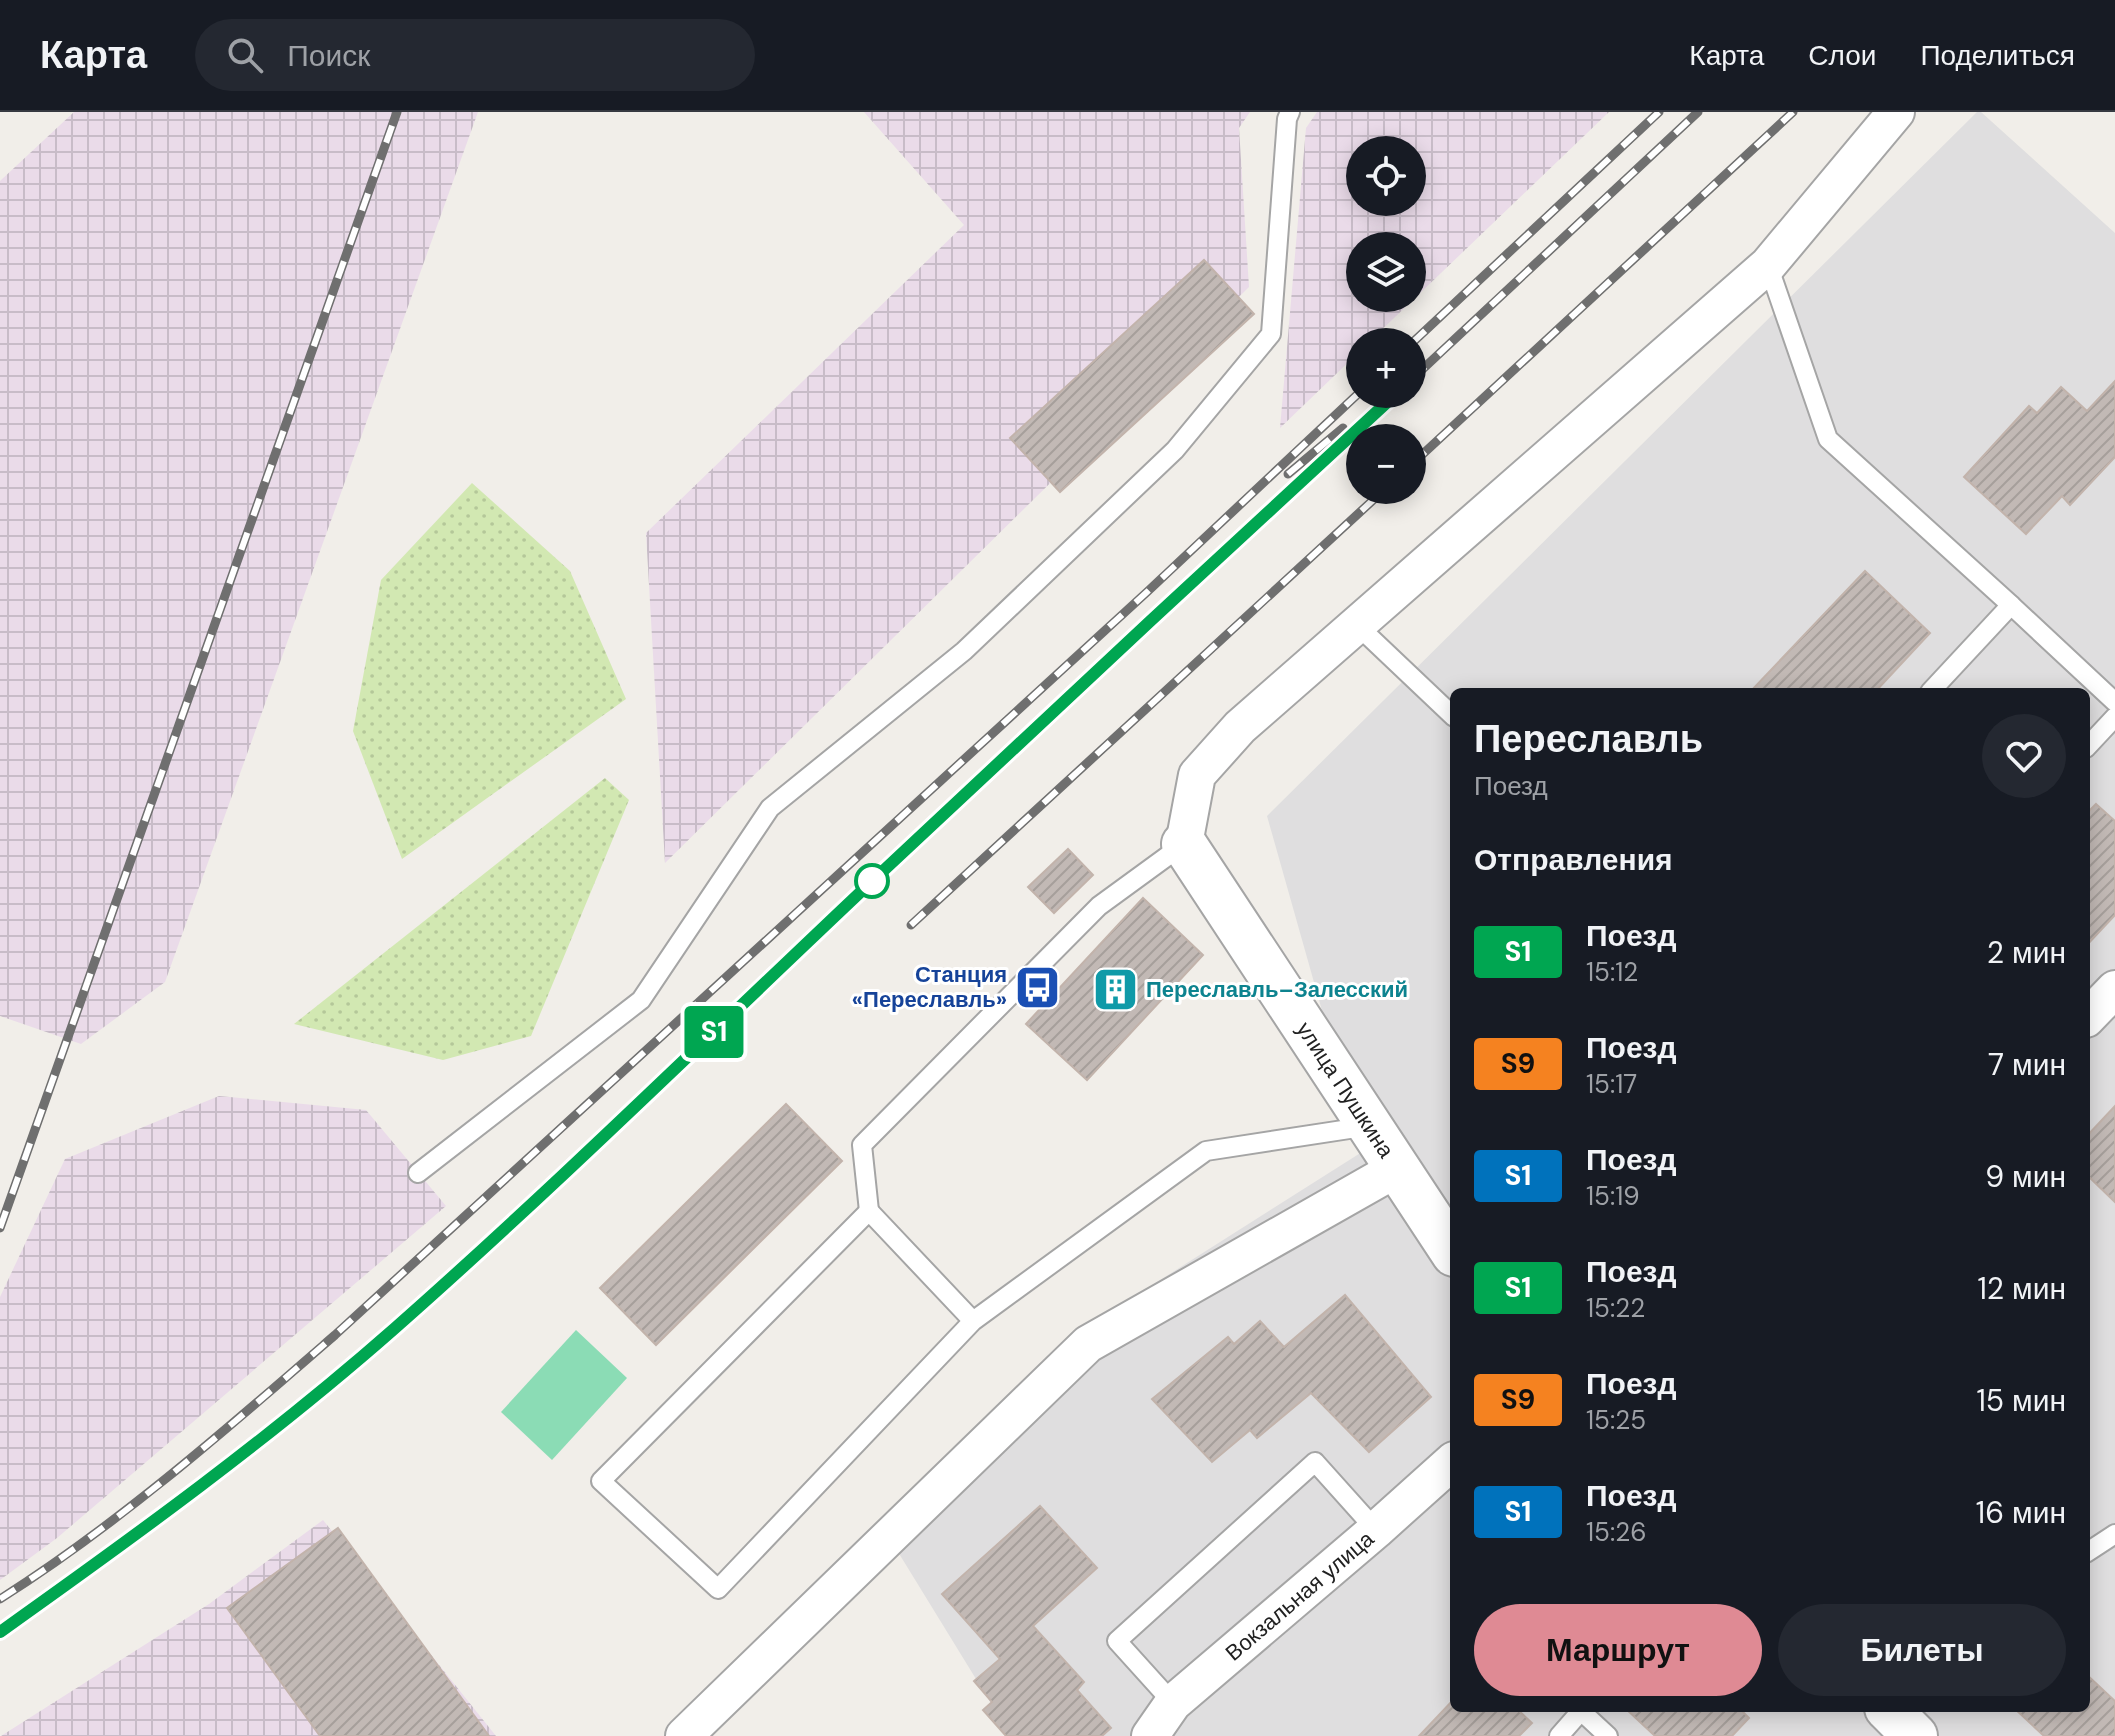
<!DOCTYPE html>
<html lang="ru">
<meta charset="utf-8">
<style>
body{margin:0;font-family:"DM Sans",sans-serif;background:#242831;color:#f1f3f6;height:100vh;display:flex;flex-direction:column;font-size:30px;white-space:nowrap}
*{box-sizing:border-box;margin:0}
p{font-size:26px;color:#9ea1a6}
.icon{flex:none;width:44px;height:44px;fill:none;stroke:currentColor;stroke-width:2;stroke-linecap:round;stroke-linejoin:round}
.map{position:relative;flex:1;overflow:hidden}
.panel{position:absolute;left:1450px;top:576px;width:640px;height:1024px;display:flex;flex-direction:column;background:#171b24;border-radius:12px;box-shadow:0 4px 20px #0003}
.panel>*{flex:none}
.badge{padding:0 16px;border-radius:6px;font-size:28px;line-height:52px}
.fabs{position:absolute;left:1346px;top:24px;display:grid;gap:16px}
.fabs a{display:grid;place-items:center;width:80px;height:80px;border-radius:50%;background:#171b24;box-shadow:0 4px 20px #0003;font-size:40px}
.map>.badge{position:absolute;translate:-50% -50%;box-shadow:0 0 0 4px #fff}
h2{padding:0 24px;font-size:30px;line-height:72px}
.round{display:grid;place-items:center;flex:none;width:84px;height:84px;border-radius:42px;background:#242831}
.headline{display:flex;align-items:center;justify-content:space-between;height:136px;padding:0 24px}
h1{font-size:38px;font-weight:800;line-height:60px}
.button{display:flex;gap:16px;margin-top:auto;padding:16px 24px}
.button a{flex:1;height:92px;border-radius:48px;background:#df8a94;color:#111;font-size:32px;font-weight:800;line-height:92px;text-align:center}
.button a+a{background:#242831;color:#f1f3f6}
ul{padding:0;list-style:none}
li{display:flex;align-items:center;gap:24px;height:112px;padding:0 24px}
li div{flex:1}
li b{display:block;font-size:30px}
li em{font-style:normal}
li .badge{min-width:88px;font-weight:700;text-align:center}
header{display:flex;align-items:center;gap:48px;box-sizing:border-box;height:112px;padding:0 40px;background:#171b24;border-bottom:2px solid #363941}
header strong{font-size:38px}
nav{display:flex;gap:44px;margin-inline-start:auto;font-size:28px}
.search{width:560px;height:72px;background:#242831;display:flex;align-items:center;gap:20px;box-sizing:border-box;padding:0 28px;border-radius:44px;color:#9ea1a6;font-size:30px}
.map>svg:first-child{display:block}
.residential{fill:#dfdedf;fill-rule:evenodd}
.industrial{fill:url(#industrial-grid);fill-rule:evenodd}
.grass{fill:url(#grass-dots)}
.pitch{fill:#8bdcb5}
.building{fill:url(#building-hatch);stroke:#c2b3ab;stroke-width:2}
.lines{fill:none;stroke-linecap:round;stroke-linejoin:round}
.service-casing{stroke:#a5a5a5;stroke-width:22}
.minor-casing{stroke:#a5a5a5;stroke-width:40}
.tertiary-casing{stroke:#a5a5a5;stroke-width:48}
.service{stroke:#fff;stroke-width:18}
.minor{stroke:#fff;stroke-width:36}
.tertiary{stroke:#fff;stroke-width:44}
.rail-casing{stroke:#6f6f6f;stroke-width:9}
.rail{stroke:#fff;stroke-width:6;stroke-dasharray:18;stroke-linecap:butt}
.line-casing{stroke:#fff;stroke-width:18}
.line{stroke:#00a651;stroke-width:12}
.stop-dot{fill:#fff;stroke:#00a651;stroke-width:4}
.labels{text-anchor:middle;stroke-width:6;stroke-linejoin:round;paint-order:stroke}
.transit-label{font-size:22px;font-weight:bold;fill:#164399;stroke:#fff;text-anchor:end}
.culture-label{font-size:22px;font-weight:bold;fill:#0d838f;stroke:#fff;text-anchor:start}
.street-label{font-size:22px;fill:#212121;stroke:#fff}
</style>
<header>
<strong>Карта</strong>
<div class="search"><svg class="icon" aria-label="search" viewBox="0 0 24 24"><circle cx="10" cy="10" r="6"/><path d="M15 15l6 6"/></svg>Поиск</div>
<nav><a>Карта</a><a>Слои</a><a>Поделиться</a></nav>
</header>
<div class="map">
<svg width="2115" height="1624" viewBox="0 0 2115 1624">
<defs>
<pattern id="industrial-grid" width="8" height="8" patternUnits="userSpaceOnUse" patternTransform="scale(2)"><rect width="8" height="8" fill="#eadbe9"/><path d="M0 4h8M4 0v8" fill="none" stroke="#c8bcc8"/></pattern>
<pattern id="grass-dots" width="8" height="8" patternUnits="userSpaceOnUse" patternTransform="scale(2)"><rect width="8" height="8" fill="#d2e8b2"/><path d="M2 2h.1M6 6h.1" fill="none" stroke="#b4c799" stroke-width="1.8" stroke-linecap="round"/></pattern>
<pattern id="building-hatch" width="6" height="6" patternUnits="userSpaceOnUse" patternTransform="scale(2)"><rect width="6" height="6" fill="#c2b9b5"/><path d="M-1 1l2-2M0 6l6-6M5 7l2-2" fill="none" stroke="#a69f9b"/></pattern>
</defs>
<rect width="100%" height="100%" fill="#f1eee9"/>
<path class="residential" d="M1977 0H1981L2115 121V1624H1011L879 1409 1075 1222 1362 1040 1267 704ZM1454 580H2086V1596H1454Z"/>
<g class="industrial">
<path d="M74 0H478L165 870 81 932 0 904V69Z"/>
<path d="M864 0H1250L1239 16 1249 175 665 751 646 421 964 113Z"/>
<path d="M1317 0H1609L1369 230H1360V239L1280 316 1306 16ZM1360 38H1412V90H1360ZM1360 134H1412V186H1360Z"/>
<path d="M219 984 366 998 446 1094 57 1426 0 1468V1185L65 1047Z"/>
<path d="M323 1408 496 1624H1L209 1492Z"/>
</g>
<g class="grass">
<path d="M472 371 570 459 626 587 402 747 353 619 381 468Z"/>
<path d="M605 666 629 688 531 924 443 948 294 912Z"/>
</g>
<path class="pitch" d="M576 1218 627 1266 552 1348 501 1300Z"/>
<g class="building">
<path d="M1204 148 1254 202 1060 380 1010 326Z"/>
<path d="M2115 269V345L2070 393 2062 384 2026 422 1964 365 2029 294 2037 301 2061 275 2087 299Z"/>
<path d="M1865 459 1930 521 1875 580H1750Z"/>
<path d="M2096 692 2115 709V803L2086 834V702Z"/>
<path d="M1068 737 1093 763 1054 801 1028 775Z"/>
<path d="M1143 786 1203 843 1087 968 1026 912Z"/>
<path d="M786 992 842 1049 656 1233 600 1176Z"/>
<path d="M2115 994V1090L2086 1062V1025Z"/>
<path d="M1345 1183 1431 1285 1369 1340 1311 1281 1257 1326 1250 1318 1212 1350 1152 1287 1228 1225 1234 1232 1260 1209 1284 1235Z"/>
<path d="M1040 1394 1097 1456 1033 1514 1084 1570 1077 1578 1111 1616 1102 1624H1006L983 1598 992 1590 974 1569 1000 1547 942 1482Z"/>
<path d="M338 1416 489 1624H320L227 1496Z"/>
<path d="M2086 1562 2115 1589V1624H2044L2014 1596H2086Z"/>
<path d="M1454 1587V1596H1516L1532 1611 1519 1624H1419Z"/>
<path d="M1625 1596H1739L1749 1606 1732 1624H1655Z"/>
</g>
<g class="lines">
<defs>
<g id="service">
<path d="M1768 153 1828 327 2011 493"/>
<path d="M1357 513 1454 605"/>
<path d="M1930 580 2011 493 2115 590"/>
<path d="M2086 636 2115 605"/>
<path d="M418 1061 641 888 770 696 964 539 1175 338 1271 222 1287 7 1290 0"/>
<path d="M869 1099 862 1033 1099 794 1184 732"/>
<path d="M973 1209 718 1477 601 1369 869 1099 973 1209 1206 1039 1369 1014"/>
<path d="M2086 1441 2115 1422"/>
<path d="M1173 1591 1117 1529 1315 1350 1376 1418"/>
<path d="M1581 1599 1608 1624"/>
<path d="M1559 1624 1581 1599 1580 1596"/>
</g>
<g id="minor">
<path d="M1184 732 1197 663 1240 615 1768 153 1896 0"/>
<path d="M2086 907 2115 877"/>
<path d="M684 1624 1088 1232 1398 1056"/>
<path id="s1" d="M1150 1624 1173 1591 1376 1418 1454 1348"/>
</g>
<g id="tertiary">
<path id="s2" d="M1184 732 1454 1142"/>
<path d="M1887 1596 1915 1624"/>
</g>
</defs>
<use href="#service" class="service-casing"/>
<use href="#minor" class="minor-casing"/>
<use href="#tertiary" class="tertiary-casing"/>
<use href="#service" class="service"/>
<use href="#minor" class="minor"/>
<use href="#tertiary" class="tertiary"/>
<defs>
<g id="rail">
<path d="M1412 231 1659 0"/>
<path d="M1412 267 1698 0"/>
<path d="M1412 352 1793 0"/>
<path d="M1288 362 1343 316"/>
<path d="M911 813 1384 378"/>
<path d="M0 1116 397 0"/>
<path d="M0 1487C120 1411 228 1316 335 1223L1147 480 1360 280"/>
<path d="M0 1520 186 1387 393 1218 623 1008 872 769 1396 282"/>
</g>
</defs>
<use href="#rail" class="rail-casing"/>
<use href="#rail" class="rail"/>
</g>
<g class="lines">
<defs>
<path id="line" d="M0 1520C135 1424 269 1327 394 1217 556 1074 710 922 867 774 1042 609 1219 445 1396 282"/>
</defs>
<use href="#line" class="line-casing"/>
<use href="#line" class="line"/>
</g>
<defs>
<symbol id="bus-square" viewBox="-11 -11 22 22"><rect x="-9" y="-9" width="18" height="18" rx="4" fill="#1a4fb4" stroke="#fff"/><path d="M-5-6H5V4H4V6H2V4H-2V6H-4V4H-5ZM-3.5-4V0h7V-4ZM-3.5 1.2v1.5H-2V1.2ZM2 1.2v1.5H3.5V1.2Z" fill="#fff"/></symbol>
<symbol id="building-square" viewBox="-11 -11 22 22"><rect x="-9" y="-9" width="18" height="18" rx="4" fill="#0f9aa8" stroke="#fff"/><path d="M-4-6H4V6H1V3H-1V6H-4ZM-2.5-4.3h1.7v1.8h-1.7ZM.8-4.3h1.7v1.8H.8ZM-2.5-1h1.7V.8h-1.7ZM.8-1h1.7V.8H.8Z" fill="#fff"/></symbol>
</defs>
<g fill-rule="evenodd">
<use href="#bus-square" x="1012" y="850" width="51" height="51"/>
<use href="#building-square" x="1090" y="852" width="51" height="51"/>
</g>
<circle class="stop-dot" cx="872" cy="769" r="16"/>
<g class="labels">
<g class="transit-label">
<text x="1007" y="870">Станция<tspan x="1007" dy="25">«Переславль»</tspan></text>
</g>
<g class="culture-label">
<text x="1146" y="885">Переславль–Залесский</text>
</g>
<g class="street-label">
<text dy="8" stroke="none"><textPath href="#s2" startOffset="294">улица Пушкина</textPath></text>
<text dy="8" stroke="none"><textPath href="#s1" startOffset="206">Вокзальная улица</textPath></text>
</g>
</g>
</svg>
<div class="fabs">
<a><svg class="icon" aria-label="locate" viewBox="0 0 24 24"><circle cx="12" cy="12" r="6"/><path d="M12 2v4M12 18v4M2 12h4M18 12h4"/></svg></a>
<a><svg class="icon" aria-label="layers" viewBox="0 0 24 24"><path d="M12 4l9 5-9 5-9-5zM3 14l9 5 9-5"/></svg></a>
<a>+</a>
<a>−</a>
</div>
<b class="badge" style="left:714px;top:920px;background:#00a651;color:#fff">S1</b>
<section class="panel">
<div class="headline"><div><h1>Переславль</h1><p>Поезд</p></div><a class="round"><svg class="icon" aria-label="heart" viewBox="0 0 24 24"><path d="M12 20l-8-8c-3-5 5-10 8-4 3-6 11-1 8 4z"/></svg></a></div>
<h2>Отправления</h2>
<ul>
<li><span class="badge" style="background:#00a651;color:#fff">S1</span><div><b>Поезд</b><p>15:12</p></div><em>2 мин</em></li>
<li><span class="badge" style="background:#f58220;color:#111">S9</span><div><b>Поезд</b><p>15:17</p></div><em>7 мин</em></li>
<li><span class="badge" style="background:#0072bc;color:#fff">S1</span><div><b>Поезд</b><p>15:19</p></div><em>9 мин</em></li>
<li><span class="badge" style="background:#00a651;color:#fff">S1</span><div><b>Поезд</b><p>15:22</p></div><em>12 мин</em></li>
<li><span class="badge" style="background:#f58220;color:#111">S9</span><div><b>Поезд</b><p>15:25</p></div><em>15 мин</em></li>
<li><span class="badge" style="background:#0072bc;color:#fff">S1</span><div><b>Поезд</b><p>15:26</p></div><em>16 мин</em></li>
</ul>
<div class="button"><a>Маршрут</a><a>Билеты</a></div>
</section>
</div>
